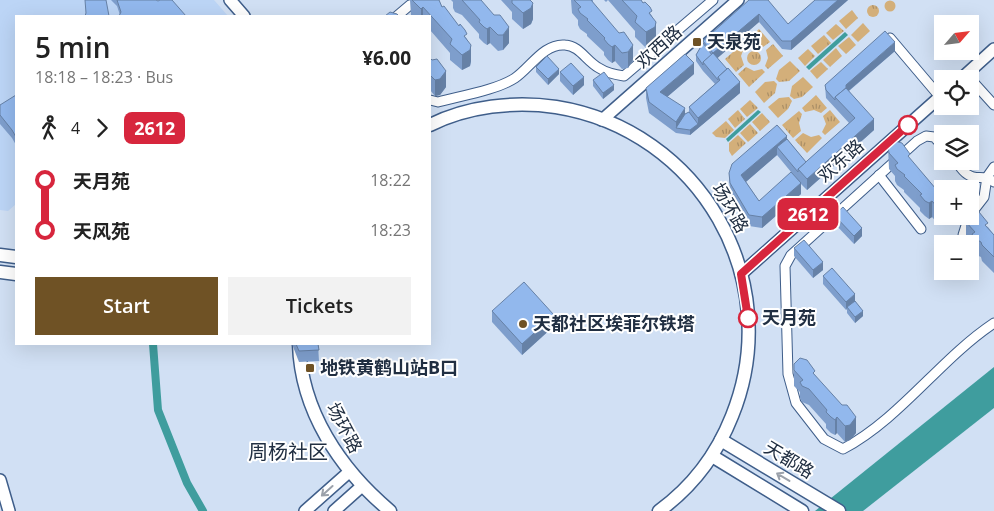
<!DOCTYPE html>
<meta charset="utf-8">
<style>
body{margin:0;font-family:"Open Sans","Noto Sans SC",sans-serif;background:#f2f2f2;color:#222;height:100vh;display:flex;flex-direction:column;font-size:19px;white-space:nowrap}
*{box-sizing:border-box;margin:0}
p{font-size:16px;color:#767676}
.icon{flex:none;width:28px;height:28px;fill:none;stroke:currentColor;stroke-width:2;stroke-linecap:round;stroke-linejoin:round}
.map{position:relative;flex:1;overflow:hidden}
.drawer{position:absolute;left:15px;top:15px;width:416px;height:330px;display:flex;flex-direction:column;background:#fff;border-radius:0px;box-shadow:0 5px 20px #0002}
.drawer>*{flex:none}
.badge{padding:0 10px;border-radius:8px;font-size:18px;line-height:32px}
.needle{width:32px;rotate:62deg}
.buttons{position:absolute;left:934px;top:15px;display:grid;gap:10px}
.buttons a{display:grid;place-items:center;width:45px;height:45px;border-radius:0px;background:#fff;box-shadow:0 5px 20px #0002;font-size:25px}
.map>.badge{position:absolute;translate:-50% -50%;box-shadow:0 0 0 2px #fff}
.legs{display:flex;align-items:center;gap:8px;height:55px;padding:0 20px;font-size:16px}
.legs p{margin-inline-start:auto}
.overview{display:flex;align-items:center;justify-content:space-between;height:85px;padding:0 20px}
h1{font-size:28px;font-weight:600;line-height:38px}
.cta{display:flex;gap:10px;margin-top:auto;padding:10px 20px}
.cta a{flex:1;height:58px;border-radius:0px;background:#6f5225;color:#fff;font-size:20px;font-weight:600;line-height:58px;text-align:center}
.cta a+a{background:#f2f2f2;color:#222}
ul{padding:0 20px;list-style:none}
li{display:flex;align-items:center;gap:18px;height:50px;font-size:19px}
li i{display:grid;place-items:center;width:8px;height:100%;margin:0 6px;background:currentColor}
li i::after{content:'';width:12px;height:12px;margin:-6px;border:4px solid;border-radius:50%;background:#fff}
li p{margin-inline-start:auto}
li:first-child i{background:linear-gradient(#0000 50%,currentColor 0)}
li:last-child i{background:linear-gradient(currentColor 50%,#0000 0)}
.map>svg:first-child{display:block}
.built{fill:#bcd5f6}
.grass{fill:url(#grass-tufts)}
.water{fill:#3f9d9e}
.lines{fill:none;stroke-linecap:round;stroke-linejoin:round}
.canal{stroke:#3f9d9e;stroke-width:8}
.minor-casing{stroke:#3f5e8a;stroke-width:11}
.tertiary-casing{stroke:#3f5e8a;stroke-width:14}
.secondary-casing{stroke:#3f5e8a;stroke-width:15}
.minor{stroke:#fff;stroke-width:9}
.tertiary{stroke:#fff;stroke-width:11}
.secondary{stroke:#fff;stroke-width:12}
.wall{fill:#7e9ecc;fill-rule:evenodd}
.shaded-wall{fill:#6681a6}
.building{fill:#92b8ed;stroke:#6681a6}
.oneway{stroke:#9ba1aa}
.line-1-casing{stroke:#fff;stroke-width:11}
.line-1{stroke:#d7263d;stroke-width:8}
.poi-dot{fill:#6f5225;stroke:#fff;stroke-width:2}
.stop-1-dot{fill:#fff;stroke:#d7263d;stroke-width:2.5}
.labels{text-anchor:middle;stroke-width:4;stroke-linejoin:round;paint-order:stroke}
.poi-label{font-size:18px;font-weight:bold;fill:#212f42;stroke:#fff;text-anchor:start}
.street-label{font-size:18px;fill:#212f42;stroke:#fff}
.stop-label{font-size:18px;font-weight:bold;fill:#212f42;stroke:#fff;text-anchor:start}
.quarter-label{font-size:20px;fill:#212f42;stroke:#fff}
</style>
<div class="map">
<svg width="994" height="511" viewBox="0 0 994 511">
<defs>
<pattern id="grass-tufts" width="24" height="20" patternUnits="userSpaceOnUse" patternTransform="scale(1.25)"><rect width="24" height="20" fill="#d3af7a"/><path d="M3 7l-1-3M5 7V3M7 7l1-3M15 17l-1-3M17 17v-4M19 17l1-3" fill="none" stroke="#ab8f66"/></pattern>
</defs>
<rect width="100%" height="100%" fill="#d1e0f4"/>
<path class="built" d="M0 0H214L228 16H16V204L8 211 0 210Z"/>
<g class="grass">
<circle cx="890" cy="6" r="5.5"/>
<circle cx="873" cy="11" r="6"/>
<path d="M852 10 858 18 846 29 839 21Z"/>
<path d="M863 23 870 31 858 42 851 35Z"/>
<path d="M836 24 844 31 833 40 826 33Z"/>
<path d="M759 29 770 42 763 47 756 44 748 46 745 42Z"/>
<path d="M824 35 831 43 818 54 811 46Z"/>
<path d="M849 37 856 45 846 54 838 46Z"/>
<path d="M773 44 783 56 768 69 765 66 768 58 766 50Z"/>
<path d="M741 45 744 48 741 56 744 65 736 72 725 59Z"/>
<path d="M836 48 842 56 830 67 823 60Z"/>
<path d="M808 49 815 56 805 66 798 58Z"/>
<circle cx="754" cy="58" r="7"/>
<path d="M790 61 800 71 789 81 779 82 776 79 779 70Z"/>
<path d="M821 62 828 69 817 79 810 71Z"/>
<path d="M746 67 754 71 762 69 765 72 749 87 738 74Z"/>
<path d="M803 77 813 87 802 97 794 99 790 96 792 86Z"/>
<path d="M774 81 777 84 775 93 764 103 755 92 765 82Z"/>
<path d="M816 95 827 108 821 113 814 110 805 112 802 108Z"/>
<path d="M789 97 792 101 788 109 778 118 768 107 779 98Z"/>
<path d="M750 100 758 108 747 117 740 109Z"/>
<path d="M738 110 745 119 735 128 728 119Z"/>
<path d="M830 110 840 122 825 135 822 132 826 124 823 116Z"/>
<path d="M799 111 802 114 799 123 801 131 793 138 782 125Z"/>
<path d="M762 113 770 122 760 131 752 122Z"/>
<path d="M726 121 734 130 725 138 716 137 712 133Z"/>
<path d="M750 124 758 133 748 142 740 133Z"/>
<path d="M803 133 811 137 819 135 822 138 807 153 795 140Z"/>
<path d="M738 135 746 143 732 156 729 151V143Z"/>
</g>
<g class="water">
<path d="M845 32 848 35 809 70 806 67Z"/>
<path d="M758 110 761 112 728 142 726 139Z"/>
<path d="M994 367V408L863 511H815Z"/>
</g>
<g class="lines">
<path class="canal" d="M153 344 158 410 187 483 203 511"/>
<defs>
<g id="minor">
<path d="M397 16 410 5 424 0"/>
<path d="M890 38 940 97"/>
<path d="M966 74 994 105"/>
<path d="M430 100 438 102C460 96 497 90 515 78 530 68 544 43 565 45 580 46 586 61 599 68 605 72 617 75 624 76L713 0"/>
<path d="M942 145 934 137 926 136 917 141 791 255 785 266 788 374 796 403 824 439 843 449C901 418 940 359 994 323"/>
<path d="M956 161C959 165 962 171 967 174 976 181 984 174 994 182"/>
<path d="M879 175 921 229"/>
<path d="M970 215 984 197 987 177 994 167"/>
<path d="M963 235 969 216"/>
</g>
<g id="tertiary">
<path d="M230 0 244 16"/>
<path d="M961 79 994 49"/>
<path d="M602 120 738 0"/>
<path d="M741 274 942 95"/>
<path d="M0 480 9 511"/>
<path d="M305 511 349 472"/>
<path d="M334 511 362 486"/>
</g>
<g id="secondary">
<path d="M430 125C468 106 514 101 556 107 700 130 787 280 732 416 717 454 692 487 659 511"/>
<path d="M0 255 16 257"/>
<path d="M0 272 16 274"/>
<path d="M299 344C301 411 340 469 390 511"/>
<path d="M721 440 839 511"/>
<path d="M712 456 802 511"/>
</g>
</defs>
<use href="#minor" class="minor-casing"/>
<use href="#tertiary" class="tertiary-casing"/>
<use href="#secondary" class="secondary-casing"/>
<use href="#minor" class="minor"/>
<use href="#tertiary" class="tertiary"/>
<use href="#secondary" class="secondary"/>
</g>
<g class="wall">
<path d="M111 0H156L120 15 117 6Z"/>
<path d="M410 0H439L442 7 467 39 471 61 470 66 462 70 450 60V53L430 30V16H412L411 15Z"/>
<path d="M451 0H481L509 43 503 50 498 51 490 43 487 45 484 43 479 38V34L462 15 455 12 453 8V2Z"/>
<path d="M501 0H530L533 19 531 24 523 29 512 19V12Z"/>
<path d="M571 0H593V3L633 60 628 68 622 69 615 61 612 63 608 60 604 55V52L587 36V34L580 29 578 25V20L572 13Z"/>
<path d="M604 0H641L652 16 656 38 655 43 646 48 635 37V31L608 0 606 2Z"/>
<path d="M749 0 788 24 815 0H848L791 50 782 49 759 22 717 58 740 93 690 135 676 133 649 113 646 98V88L694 74 667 97 685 114 689 112V107L715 84 703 71 696 61V55L703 43V41Z"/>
<path d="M895 51 849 91 874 130 807 190 801 184V194L762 228 749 226 730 194 729 173 787 139 806 162 849 123 826 98 825 85ZM777 155 796 178 759 201 746 182Z"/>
<path d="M430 58 446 87 440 95 435 96 430 90Z"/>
<path d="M536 67 559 74 548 85 536 72Z"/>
<path d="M560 72 584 85 573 95 560 81Z"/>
<path d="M593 80 614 90 603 99 593 86Z"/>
<path d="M16 95V145L12 138 0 124V106Z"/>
<path d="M888 147 910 159 936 189 942 190V216H950L945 224 939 225 932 217 929 219 925 216 920 211V208L904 192V190L897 185 895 181V176L889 169Z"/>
<path d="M834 215 862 236 854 244 834 223Z"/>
<path d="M966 216 988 227 994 235V273L982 261 981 257 974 254 972 250V245L966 238Z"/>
<path d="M794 248 823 270 813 278 794 256Z"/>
<path d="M823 276 855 301 863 316 855 323 847 313V309L846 310 823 284Z"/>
<path d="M492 311 554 326 522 355 492 322Z"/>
<path d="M292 344H318L319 361 299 362Z"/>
<path d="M794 364 815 375 856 433 850 440 845 442 837 433 835 435 831 433 826 428V424L809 405 802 402 800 398V392L794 386Z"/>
</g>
<g class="shaded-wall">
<path d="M838 0H848L791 50V41Z"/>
<path d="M533 3V19L531 24 523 29V13Z"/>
<path d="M423 7V16H421V9Z"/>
<path d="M759 14V22L713 62V53Z"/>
<path d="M656 22V38L655 43 646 48V32Z"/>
<path d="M490 27V43L487 45V29Z"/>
<path d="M509 27V43L503 50V35Z"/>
<path d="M895 42V51L846 93V85Z"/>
<path d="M471 45V61L470 66 462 70V55Z"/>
<path d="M615 45V61L612 63V47Z"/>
<path d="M633 45V60L628 68V52Z"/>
<path d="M694 63V74L660 103V92Z"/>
<path d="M559 69V74L548 85V79Z"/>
<path d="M446 71V87L440 95 435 96V80Z"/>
<path d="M584 77V85L573 95V86Z"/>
<path d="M740 82V93L690 135V130L698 124V118Z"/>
<path d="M614 85V90L603 99V93Z"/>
<path d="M685 108V119L676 128V122Z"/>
<path d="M874 119V130L807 190V179Z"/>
<path d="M787 136V147H777V155L741 186V175Z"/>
<path d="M801 183V194L762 228V217Z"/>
<path d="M932 201V217L929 219V203Z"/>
<path d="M945 216H950L945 224Z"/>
<path d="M862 228V236L854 244V236Z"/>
<path d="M823 262V270L813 278V270Z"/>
<path d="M855 294V302L847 307 846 310V302Z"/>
<path d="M863 311V316L855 323V317Z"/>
<path d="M554 315V326L522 355V344Z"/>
<path d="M837 417V433L835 435V420Z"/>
<path d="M856 417V433L850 440 845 442V426Z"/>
</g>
<g class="building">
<path d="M85 0H106L109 16H85L86 13Z"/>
<path d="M117 0H156L158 1 160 0H172L186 16H119L121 12Z"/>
<path d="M412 0H439L442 7 444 6 459 26 460 24 465 30 467 34 464 36 471 45 470 50 462 55 450 44 452 39 423 7 421 9Z"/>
<path d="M462 0H481L494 15H500L509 27 503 35H498L490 27 487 29 484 27 479 22 480 20Z"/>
<path d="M512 0H530L533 3 531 8 523 13 512 3Z"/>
<path d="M574 0H591L619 33 624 32 633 45 628 52 622 53 615 45 612 47 608 44 604 39 605 38 587 20 588 19 580 13 578 9 581 7Z"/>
<path d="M622 0H641L643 3 645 2 650 7 652 11 649 13 656 22 655 27 646 32 635 22 637 16Z"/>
<path d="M749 0H768L788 24 815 0H838L791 41H782L759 14 713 53 703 41Z"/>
<path d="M390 12 397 14 399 16H385Z"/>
<path d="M885 31 895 42 846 85V88L835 97V100L826 90 825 85Z"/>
<path d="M703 43 712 55 703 62V65L696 55Z"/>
<path d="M713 53 727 69 718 77V80L703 62Z"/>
<path d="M685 54 694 63 660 92 685 108 676 122 649 102 646 88Z"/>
<path d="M547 56 559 69 548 79 536 67Z"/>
<path d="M430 58 432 60 437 59 446 71 440 79 435 80 430 75Z"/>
<path d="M571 63 584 77 573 86 560 72Z"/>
<path d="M728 68 740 82 698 118 689 107 720 80 718 77Z"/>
<path d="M604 72 614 85 603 93 593 80Z"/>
<path d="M846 88 874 119 807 179 798 169 855 118 835 97Z"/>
<path d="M16 95V137L12 130 0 115V105Z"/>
<path d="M689 112 698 124 690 130 676 128 685 114Z"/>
<path d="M777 125 787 136 741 175 759 201 791 172 801 183 762 217 749 215 730 183 729 173 732 164Z"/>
<path d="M787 139 806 162 798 169V172L777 147Z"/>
<path d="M894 141 902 143 910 154 908 156 936 189 941 188 942 190V208L939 209 932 201 929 203 925 201 920 195 922 194 904 176 905 175 897 169 895 165 898 163 889 153 888 147Z"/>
<path d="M843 207 862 228 854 236 834 215Z"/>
<path d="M972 210 979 212 988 223 985 225 994 235V257L982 245 981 242 974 238 972 234 975 232 966 222V216H970V212Z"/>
<path d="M804 240 823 262 813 270 794 248Z"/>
<path d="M832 268 855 294 846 302 823 276Z"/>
<path d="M524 282 554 315 522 344 492 311Z"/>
<path d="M855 301 863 311 855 317 847 307Z"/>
<path d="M296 344H318L319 350 299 351Z"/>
<path d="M800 358 807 360 815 371 813 373 842 405H847L856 417 850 425 845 426 837 417 835 420 831 417 826 412 827 410 809 389 802 386 800 382 803 380 794 370V364Z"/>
</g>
<defs><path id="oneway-shaft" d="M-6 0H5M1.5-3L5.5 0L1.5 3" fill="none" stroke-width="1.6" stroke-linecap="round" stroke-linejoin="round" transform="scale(1.25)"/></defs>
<g class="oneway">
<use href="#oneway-shaft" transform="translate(783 477) rotate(-149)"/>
<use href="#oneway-shaft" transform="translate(327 491) rotate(138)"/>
</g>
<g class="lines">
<defs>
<path id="line-1" d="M748 318 741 274 908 125"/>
</defs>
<use href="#line-1" class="line-1-casing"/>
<use href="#line-1" class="line-1"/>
</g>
<g class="poi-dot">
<rect x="692" y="37" width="10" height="10" rx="2.5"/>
<circle cx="523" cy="324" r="5"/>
<rect x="305" y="363" width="10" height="10" rx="2.5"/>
</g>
<g class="stop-1-dot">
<circle cx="908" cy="125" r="9"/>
<circle cx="748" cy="318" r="9"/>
</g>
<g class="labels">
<g class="poi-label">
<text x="707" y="48">天泉苑</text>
<text x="533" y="330">天都社区埃菲尔铁塔</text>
<text x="320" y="374">地铁黄鹤山站B口</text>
</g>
<g class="street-label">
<text transform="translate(659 47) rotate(-42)" y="6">欢西路</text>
<text transform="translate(841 161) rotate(-42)" y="6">欢东路</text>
<text transform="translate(730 208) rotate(60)" y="6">场环路</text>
<text transform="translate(344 428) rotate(62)" y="6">场环路</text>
<text transform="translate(789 460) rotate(31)" y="6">天都路</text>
</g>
<g class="stop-label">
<text x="762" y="324">天月苑</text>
</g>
<g class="quarter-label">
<text x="288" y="459">周杨社区</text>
</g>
</g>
</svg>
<div class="buttons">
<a><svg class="needle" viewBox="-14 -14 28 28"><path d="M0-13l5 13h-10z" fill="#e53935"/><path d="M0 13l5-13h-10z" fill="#767676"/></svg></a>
<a><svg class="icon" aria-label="locate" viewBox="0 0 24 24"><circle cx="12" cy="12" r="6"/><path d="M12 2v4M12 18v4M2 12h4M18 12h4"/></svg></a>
<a><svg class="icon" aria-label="layers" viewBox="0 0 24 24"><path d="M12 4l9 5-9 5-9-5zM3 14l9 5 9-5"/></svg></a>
<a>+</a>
<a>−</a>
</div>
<b class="badge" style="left:808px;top:214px;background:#d7263d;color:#fff">2612</b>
<section class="drawer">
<div class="overview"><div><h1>5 min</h1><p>18:18 – 18:23 · Bus</p></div><b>¥6.00</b></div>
<div class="legs"><svg class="icon" aria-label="walk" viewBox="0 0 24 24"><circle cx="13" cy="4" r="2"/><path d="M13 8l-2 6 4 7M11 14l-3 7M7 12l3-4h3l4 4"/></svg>4<svg class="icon" aria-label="forward" viewBox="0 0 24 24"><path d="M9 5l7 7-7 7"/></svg><b class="badge" style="background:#d7263d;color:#fff">2612</b></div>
<ul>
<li><i style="color:#d7263d"></i><b>天月苑</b><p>18:22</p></li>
<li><i style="color:#d7263d"></i><b>天风苑</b><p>18:23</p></li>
</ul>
<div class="cta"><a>Start</a><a>Tickets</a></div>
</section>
</div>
